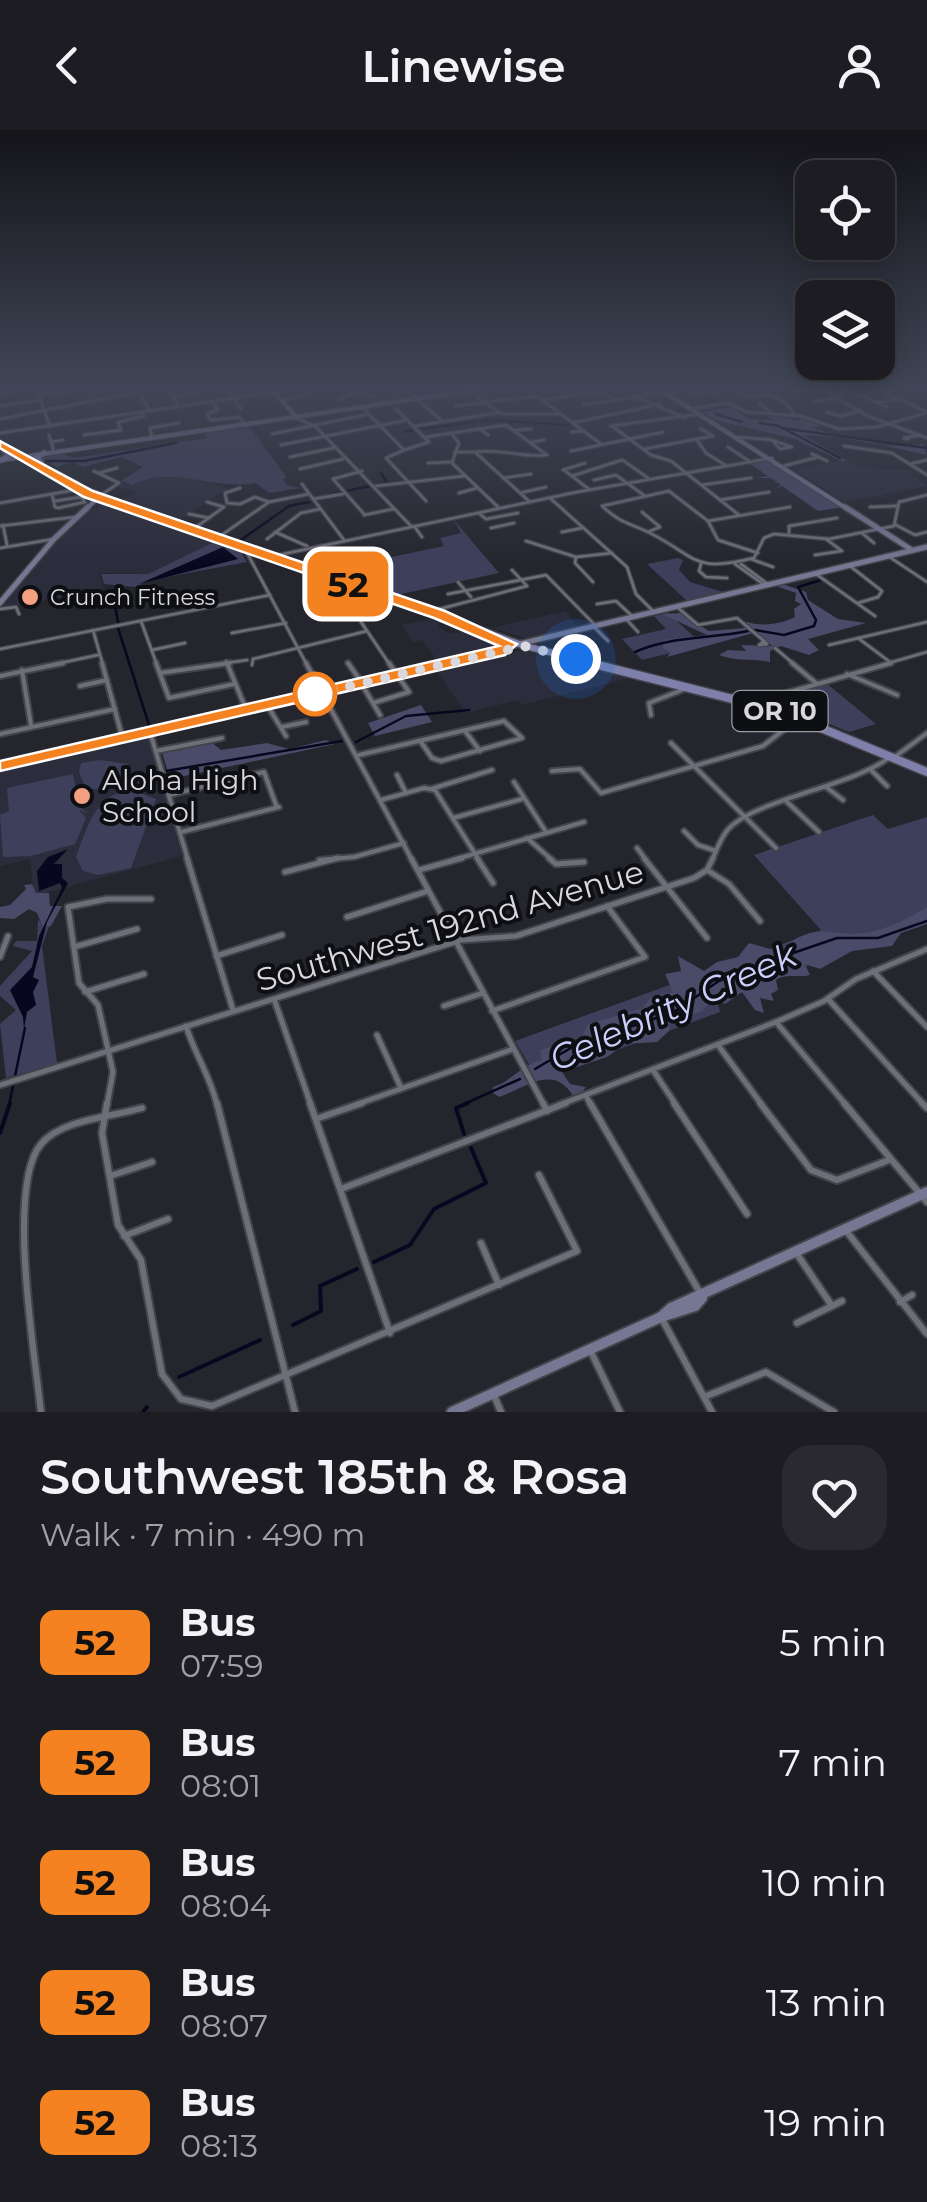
<!DOCTYPE html>
<meta charset="utf-8">
<style>
body{margin:0;font-family:Montserrat,sans-serif;background:#29292f;color:#f1f3f6;height:100vh;display:flex;flex-direction:column;font-size:38px;white-space:nowrap}
*{box-sizing:border-box;margin:0}
p{font-size:32px;color:#a0a1a5}
.icon{flex:none;width:55px;height:55px;fill:none;stroke:currentColor;stroke-width:2;stroke-linecap:round;stroke-linejoin:round}
.map{position:relative;height:1282px;overflow:hidden}
.side{display:flex;flex-direction:column;background:#1c1c22;flex:1}
.side>*{flex:none}
.badge{padding:0 20px;border-radius:15px;font-size:35px;line-height:65px}
.controls{position:absolute;left:795px;top:30px;display:grid;gap:20px}
.controls a{display:grid;place-items:center;width:100px;height:100px;border-radius:20px;background:#1c1c22;box-shadow:0 5px 25px #0003,0 0 0 2px #3a3a40;font-size:50px}
.you{position:absolute;width:50px;height:50px;margin:-25px;border:8px solid #fff;border-radius:50%;background:#1a73e8;box-shadow:0 0 0 15px #1a73e833}
.map>.badge{position:absolute;translate:-50% -50%;box-shadow:0 0 0 5px #fff}
.round{display:grid;place-items:center;flex:none;width:105px;height:105px;border-radius:30px;background:#29292f}
.overview{display:flex;align-items:center;justify-content:space-between;height:170px;padding:0 40px}
h1{font-size:48px;font-weight:600;line-height:75px}
ul{padding:0;list-style:none}
li{display:flex;align-items:center;gap:30px;height:120px;padding:0 40px}
li div{flex:1}
li b{display:block;font-size:38px}
li em{font-style:normal}
li .badge{min-width:110px;font-weight:700;text-align:center}
header{display:flex;justify-content:space-between;align-items:center;height:130px;padding:0 40px;background:#1c1c22;font-size:45px;font-weight:600}
.map>svg:first-child{display:block}
.built{fill:#2c2d3c}
.green{fill:#3e3f5b}
.forest{fill:#494b68}
.water{fill:#09071f}
.lines{fill:none;stroke-linecap:round;stroke-linejoin:round}
.stream-far1{stroke:#09071f;stroke-width:2.5}
.stream{stroke:#09071f;stroke-width:4}
.street-far3-casing{stroke:#43434a;stroke-width:5}
.street-far2-casing{stroke:#43434a;stroke-width:8}
.street-far1-casing{stroke:#43434a;stroke-width:9}
.street-casing{stroke:#43434a;stroke-width:10}
.secondary-far3-casing{stroke:#43434a;stroke-width:6}
.secondary-far2-casing{stroke:#43434a;stroke-width:8}
.secondary-far1-casing{stroke:#43434a;stroke-width:10}
.secondary-casing{stroke:#43434a;stroke-width:14}
.primary-far2-casing{stroke:#43434a;stroke-width:8}
.primary-far1-casing{stroke:#43434a;stroke-width:9}
.primary-casing{stroke:#43434a;stroke-width:11}
.street-far3{stroke:#6e6e79;stroke-width:2.5}
.street-far2{stroke:#6e6e79;stroke-width:4}
.street-far1{stroke:#6e6e79;stroke-width:5}
.street{stroke:#6e6e79;stroke-width:6}
.secondary-far3{stroke:#767792;stroke-width:4}
.secondary-far2{stroke:#767792;stroke-width:5}
.secondary-far1{stroke:#767792;stroke-width:6}
.secondary{stroke:#767792;stroke-width:10}
.primary-far2{stroke:#7e80ab;stroke-width:5}
.primary-far1{stroke:#7e80ab;stroke-width:6}
.primary{stroke:#7e80ab;stroke-width:8}
.line{fill:#f58220;stroke:#fff;stroke-width:2.5}
.walk{stroke:#d8d8de;stroke-width:10;stroke-dasharray:0 18}
.poi-dot{fill:#f2a080;stroke:#0e0f13;stroke-width:4}
.stop-dot{fill:#fff;stroke:#f58220;stroke-width:5}
.labels{text-anchor:middle;stroke-width:8;stroke-linejoin:round;paint-order:stroke}
.far-poi-label{font-size:22px;fill:#d8d8de;stroke:#0e0f13;text-anchor:start}
.shield{fill:#0e0f13;stroke:#9b9ca1;stroke-width:2.5}
.shield-label{font-size:25px;font-weight:bold;fill:#d8d8de}
.poi-label{font-size:28px;fill:#d8d8de;stroke:#0e0f13;text-anchor:start}
.near-street-label{font-size:32px;fill:#d8d8de;stroke:#0e0f13}
.near-water-label{font-size:35px;font-style:italic;fill:#cacefb;stroke:#0e0f13}
</style>
<header><svg class="icon" aria-label="back" viewBox="0 0 24 24"><path d="M15 5l-7 7 7 7"/></svg>Linewise<svg class="icon" aria-label="person" viewBox="0 0 24 24"><circle cx="12" cy="8" r="4"/><path d="M4 21q1-7 8-7t8 7"/></svg></header>
<div class="map">
<svg width="927" height="1282" viewBox="0 0 927 1282">
<rect width="100%" height="100%" fill="#25252e"/>
<g class="built">
<path d="M846 330 863 338 918 341 910 344 927 356 881 365 896 371 877 366 844 372 795 340Z"/>
<path d="M156 344 183 346 227 358 179 391 121 371 138 362 117 357 120 352 132 355Z"/>
<path d="M102 373 214 412 148 444 99 443 104 459 2 478 55 413Z"/>
<path d="M565 481 579 497 530 509 492 498Z"/>
<path d="M434 488 442 491 438 496 449 504 467 500 503 515 438 531 422 510 413 512 401 495Z"/>
<path d="M524 520 525 521 630 548 522 575 518 570 466 583 436 541Z"/>
<path d="M147 605 182 726 34 766 30 729 0 736V640Z"/>
</g>
<g class="green">
<path d="M250 297 287 348 283 349 287 355 301 358 269 363 256 353C209 361 174 334 132 355L121 351 143 337 121 327 83 337 72 332 57 337 40 328 62 323 73 328 208 308 205 303Z"/>
<path d="M453 389 499 443 392 466 324 442 377 430 374 428 379 426 382 429 444 416 440 408 461 403Z"/>
<path d="M214 412 240 421 247 432 151 450 135 457 104 454 101 444H148Z"/>
<path d="M678 428 683 430 679 440 690 452 723 462 687 471 647 434Z"/>
<path d="M668 483 703 515 642 530 622 509 666 499 654 486Z"/>
<path d="M826 553 876 594 849 602 807 585 824 580 811 568 782 577 762 571Z"/>
<path d="M100 630 127 634 136 651 111 659H86L79 642 81 633Z"/>
<path d="M73 644 77 665 67 668 77 667 79 677 90 684 79 680 86 688 75 714 31 726 3 727 0 685 9 681 7 658Z"/>
<path d="M132 660 156 669 131 738 98 745 83 741 76 727C88 696 95 663 132 660Z"/>
<path d="M873 685 888 699 927 687V791L717 870 720 882 538 949 515 911 821 800 754 725Z"/>
<path d="M38 790 49 797 42 816 57 933 6 948 0 894 16 880 0 866V856L32 821 13 816 16 811H37Z"/>
</g>
<g class="forest">
<path d="M732 277 748 289 774 291 766 285 802 291 797 287 821 296 812 298C844 308 890 321 923 314L927 325 852 308 803 305 846 330 842 331 795 309 715 290 703 282Z"/>
<path d="M769 330 844 377 818 381 782 356 773 360 781 355 771 348H757L768 346 749 333Z"/>
<path d="M782 454 806 462 808 470 838 489 866 493 808 509 819 520 809 525 781 516 770 521V532C750 528 738 532 719 525L728 520 746 521 741 515 772 516 757 502 667 527 670 523 663 518V510L707 505 662 484 680 483 709 501 744 498 747 492C762 497 781 494 795 487L794 479 801 474 795 471 796 463 773 455Z"/>
<path d="M421 575 432 592 375 606 368 593Z"/>
<path d="M326 610 335 614 170 649 162 622 210 611 221 620 267 613 289 619Z"/>
<path d="M32 754 36 763H49L50 776H62L51 796 43 797 37 783 29 779 14 789 0 788V777L10 775 26 759 24 755Z"/>
<path d="M927 777V794L901 803 892 816 852 821 820 839 805 834 810 845C800 848 785 843 776 850L778 860 771 864 774 871 760 868 764 883 755 880 742 862 725 874 713 867 702 881 669 893V901L657 912 625 914 607 927 562 942 570 954 586 957 580 965 573 966C554 933 525 958 499 967L492 962 493 957C513 951 521 934 542 930L540 920 582 908 588 894 643 878 650 868 673 862 665 844 681 841 678 826 704 841 717 832 738 827 749 813 784 823 787 814C823 790 834 809 870 802 892 797 911 787 927 777Z"/>
</g>
<g class="water">
<path d="M223 417 238 429 139 454Z"/>
<path d="M68 719 54 734H62V748L68 753 47 792 33 847 39 850 33 862 36 875 27 882 24 899 23 887 10 860 32 837 39 806 62 758 60 753 39 761 37 741 48 727Z"/>
</g>
<g class="lines">
<g class="stream-far1">
<path d="M859 255 879 262"/>
<path d="M891 262 927 265"/>
<path d="M716 284 742 292"/>
<path d="M760 293 779 296 840 328"/>
<path d="M782 298 927 318"/>
<path d="M422 299 487 290 571 295"/>
<path d="M404 302 413 300"/>
<path d="M45 331H84L176 313"/>
<path d="M381 343 387 353 381 354"/>
<path d="M346 361 370 356"/>
<path d="M328 365 341 362"/>
<path d="M238 412 289 376 309 372"/>
<path d="M118 492 115 475 125 460"/>
<path d="M118 498 150 598"/>
<path d="M755 500 784 505 814 496 816 490 798 457 821 450"/>
<path d="M635 522C671 506 709 509 748 501"/>
<path d="M356 612 406 586 469 580"/>
<path d="M119 614 141 607"/>
<path d="M166 641 342 611"/>
<path d="M535 939 576 915 674 882 726 846 837 808H878L927 791"/>
<path d="M9 975 25 898"/>
<path d="M462 975 520 949"/>
</g>
<g class="stream">
<path d="M0 1003 10 973"/>
<path d="M464 1004 456 978 468 973"/>
<path d="M374 1132 410 1115 434 1079 486 1053 471 1018"/>
<path d="M293 1195 321 1181 320 1156 357 1139"/>
<path d="M179 1247 260 1210"/>
<path d="M143 1282 147 1277"/>
</g>
<defs>
<g id="street-far3">
<path d="M35 255 50 296"/>
<path d="M135 255 150 281"/>
<path d="M165 255 179 276"/>
<path d="M223 255 241 279"/>
<path d="M370 255 409 262 442 291"/>
<path d="M522 255 601 314"/>
<path d="M553 255 569 266"/>
<path d="M584 255 612 268"/>
<path d="M725 255 748 267 770 264"/>
<path d="M753 255 786 273 795 285"/>
<path d="M870 255 927 282"/>
<path d="M166 257 177 255"/>
<path d="M329 257 336 255"/>
<path d="M818 257 868 286 927 308"/>
<path d="M687 258 700 266"/>
<path d="M405 260 420 255"/>
<path d="M788 262 826 255"/>
<path d="M884 262 907 255"/>
<path d="M0 263 35 258"/>
<path d="M358 263 375 267"/>
<path d="M831 264 847 261"/>
<path d="M858 264 887 277"/>
<path d="M39 265 88 258"/>
<path d="M635 266 685 288"/>
<path d="M173 267 196 263"/>
<path d="M478 268 502 284H561"/>
<path d="M340 269 370 255"/>
<path d="M282 270 305 265"/>
<path d="M542 270 594 262"/>
<path d="M815 271 840 268"/>
<path d="M212 272 218 280 207 284 211 290 239 287 246 295"/>
<path d="M725 272 747 282 801 286 839 299 877 297 927 283"/>
<path d="M878 273 898 269"/>
<path d="M760 274 772 283"/>
<path d="M583 275 699 257 717 265"/>
<path d="M0 276 40 270"/>
<path d="M456 276 536 266"/>
<path d="M362 277 404 320 386 328 426 371"/>
<path d="M396 279 429 312 404 320"/>
<path d="M692 279 725 273"/>
<path d="M827 282 841 286 860 281"/>
<path d="M297 288 316 297 411 396"/>
<path d="M0 289 139 262"/>
<path d="M572 293 661 274"/>
<path d="M414 296 497 283"/>
<path d="M611 296 700 284"/>
<path d="M612 296 651 325 671 331 739 385"/>
<path d="M479 298 488 305"/>
<path d="M701 299 713 306"/>
<path d="M121 300 118 292 144 286 142 282"/>
<path d="M516 300 531 299"/>
<path d="M572 302 583 301"/>
<path d="M0 303 275 262"/>
<path d="M451 303 459 313 452 333 498 377"/>
<path d="M272 304 369 284"/>
<path d="M49 305 54 322"/>
<path d="M84 305 121 300"/>
<path d="M425 307 506 295 547 325"/>
<path d="M738 307 772 310"/>
<path d="M152 308 150 298 179 293"/>
<path d="M908 309 904 308 920 305"/>
<path d="M697 310 706 323 725 335"/>
<path d="M772 310 792 317 780 319Z"/>
<path d="M51 312 63 310"/>
<path d="M532 312 544 310"/>
<path d="M281 315 407 290"/>
<path d="M844 316 892 323 927 345"/>
<path d="M728 317 749 331"/>
<path d="M644 319 713 306"/>
<path d="M571 321 663 302"/>
<path d="M455 322H475L530 372"/>
<path d="M475 322C502 318 520 328 547 325"/>
<path d="M812 324 827 331"/>
<path d="M290 327 333 318"/>
<path d="M624 331 648 348"/>
<path d="M428 333 451 332"/>
<path d="M910 334 927 330"/>
<path d="M784 336 818 327"/>
<path d="M300 339 343 329"/>
<path d="M563 340 585 333"/>
<path d="M564 340 590 360"/>
<path d="M94 341 119 353 101 365"/>
<path d="M362 341 333 349 364 384"/>
<path d="M99 343 117 338"/>
<path d="M572 346 622 330"/>
<path d="M503 348 531 344"/>
<path d="M594 350 616 345 645 366"/>
<path d="M302 354 344 410"/>
<path d="M701 355 751 348"/>
<path d="M376 356 464 346"/>
<path d="M240 358 225 363 227 373 240 374 255 367 269 372"/>
<path d="M669 361 602 376C623 395 628 392 650 403 699 428 692 443 754 428L764 408 774 404 829 409 894 396 899 372 927 365"/>
<path d="M669 361 708 391 718 410 758 423"/>
<path d="M459 363 477 358"/>
<path d="M520 363 546 357"/>
<path d="M52 364 55 377 58 378 85 372 81 367 55 371"/>
<path d="M550 368 627 437 636 464 652 480"/>
<path d="M313 369 343 364"/>
<path d="M720 370 769 362"/>
<path d="M0 373 80 359"/>
<path d="M870 377 896 376"/>
<path d="M642 382 660 397 648 402"/>
<path d="M189 384 209 388"/>
<path d="M480 384 486 389 518 383"/>
<path d="M364 385 393 379"/>
<path d="M708 391 790 377"/>
<path d="M3 395 7 415"/>
<path d="M896 395 915 405 927 402"/>
<path d="M0 396 75 387"/>
<path d="M414 396 422 407"/>
<path d="M491 398 514 393"/>
<path d="M192 400 224 377 207 372"/>
<path d="M275 402 307 416"/>
<path d="M562 402 582 398"/>
<path d="M789 403V396L837 388"/>
<path d="M862 403 874 413"/>
<path d="M216 409 269 372 309 364"/>
<path d="M267 409 301 383 320 379"/>
<path d="M826 409 842 421"/>
<path d="M526 411 576 427 612 423"/>
<path d="M0 418 54 409"/>
<path d="M246 421 307 535"/>
<path d="M815 425 841 421"/>
<path d="M274 426 577 362 772 328"/>
<path d="M888 426 927 452"/>
<path d="M576 427 575 433 593 452"/>
<path d="M751 429 773 437"/>
<path d="M701 434 699 441 706 447 727 448"/>
<path d="M735 434 763 454"/>
<path d="M741 434 769 455"/>
<path d="M850 436 882 461 878 467 858 473"/>
<path d="M816 444 875 486"/>
<path d="M458 452 471 467"/>
<path d="M448 464 546 445 594 494"/>
<path d="M597 474 616 471 631 485"/>
<path d="M677 477 698 495 737 488 764 511"/>
<path d="M0 479 16 477 19 484"/>
<path d="M432 481 527 456 512 440"/>
<path d="M627 490 638 502"/>
<path d="M141 491 157 535"/>
<path d="M361 492 390 535"/>
<path d="M595 498 608 511"/>
<path d="M93 500 103 535"/>
<path d="M232 503 286 493"/>
<path d="M858 508 890 532"/>
<path d="M764 511 767 514 759 515Z"/>
<path d="M829 515 927 492"/>
<path d="M775 518 795 535"/>
<path d="M0 519 270 465"/>
<path d="M152 520 185 513"/>
<path d="M226 531 228 535"/>
<path d="M51 535 98 525"/>
<path d="M213 535 247 530"/>
<path d="M252 535 253 529 367 501"/>
<path d="M882 535 927 522"/>
</g>
<g id="street-far2">
<path d="M102 533 122 606"/>
<path d="M156 533 169 568 234 554"/>
<path d="M227 533 245 577"/>
<path d="M306 533 412 730"/>
<path d="M348 533 362 553"/>
<path d="M792 533 816 553"/>
<path d="M22 540 31 595"/>
<path d="M160 543 230 533"/>
<path d="M847 544 897 565"/>
<path d="M0 546 63 533"/>
<path d="M80 556 107 550"/>
<path d="M364 558 380 585"/>
<path d="M373 573 409 562 389 533"/>
<path d="M751 573 891 533"/>
<path d="M267 575 286 606"/>
<path d="M651 585 649 573 682 560"/>
<path d="M282 597 306 592"/>
<path d="M465 601 480 621"/>
<path d="M150 602 188 730"/>
<path d="M0 604 115 579"/>
<path d="M671 613 776 718"/>
<path d="M156 621 222 608"/>
<path d="M359 625 504 591 522 608 441 631 432 628 421 612"/>
<path d="M896 626 927 603"/>
<path d="M552 641 580 639 601 663 763 616 799 588"/>
<path d="M872 641 887 656"/>
<path d="M397 645 406 663"/>
<path d="M514 652 546 702"/>
<path d="M826 657 843 670"/>
<path d="M431 659 492 640"/>
<path d="M169 665 264 642 276 675"/>
<path d="M381 670 424 658 435 660 479 730"/>
<path d="M786 671 819 702"/>
<path d="M453 688 522 669"/>
<path d="M684 701 698 715 716 721"/>
<path d="M181 702 279 677"/>
<path d="M527 708 552 730"/>
<path d="M637 718 646 730"/>
<path d="M319 730 354 727 404 713"/>
<path d="M453 730 584 692"/>
<path d="M712 730C716 721 720 710 726 702 748 671 849 657 887 629"/>
</g>
<g id="street-far1">
<path d="M187 728 233 880"/>
<path d="M411 728 544 975"/>
<path d="M477 728 493 753"/>
<path d="M549 728 556 734 584 732"/>
<path d="M644 728 707 808"/>
<path d="M419 740 462 728"/>
<path d="M707 740 729 754 760 791"/>
<path d="M285 742 338 728"/>
<path d="M347 787 428 761"/>
<path d="M74 817 137 799"/>
<path d="M216 826 282 805"/>
<path d="M0 827 8 806"/>
<path d="M873 841 927 897"/>
<path d="M85 862 144 844"/>
<path d="M274 869 311 975"/>
<path d="M828 869 924 975"/>
<path d="M444 876 483 863"/>
<path d="M492 881 645 827 607 776"/>
<path d="M776 892 846 975"/>
<path d="M186 896C195 925 210 945 217 975"/>
<path d="M377 905 401 958"/>
<path d="M718 915 762 975"/>
<path d="M653 940 676 975"/>
<path d="M0 955 461 810 516 806 694 748 707 740 713 728"/>
<path d="M586 966 591 975"/>
<path d="M107 975 113 942 98 875 79 853 68 777 107 769H151"/>
<path d="M355 975 513 919"/>
<path d="M559 975 776 892 824 871 856 849 927 819"/>
</g>
<g id="street">
<path d="M107 973 102 1003 118 1095 141 1130 162 1244 181 1269 212 1276 577 1121 539 1045"/>
<path d="M217 973 295 1282"/>
<path d="M310 973 390 1203"/>
<path d="M543 973 547 981"/>
<path d="M590 973 699 1161"/>
<path d="M674 973 747 1084"/>
<path d="M760 973 811 1040 837 1050 889 1030"/>
<path d="M844 973 927 1072"/>
<path d="M922 973 927 978"/>
<path d="M316 989 362 973"/>
<path d="M110 1046 152 1032"/>
<path d="M341 1059 566 973"/>
<path d="M847 1102 927 1204"/>
<path d="M124 1106 168 1089"/>
<path d="M481 1113 499 1155"/>
<path d="M797 1124 832 1176 842 1171"/>
<path d="M900 1172 912 1165"/>
<path d="M662 1189 712 1282"/>
<path d="M797 1193 832 1176"/>
<path d="M592 1224 620 1282"/>
<path d="M493 1263 501 1282"/>
<path d="M704 1267 766 1242 834 1282"/>
<path d="M41 1282C35 1226 6 1056 41 1014 62 989 112 987 142 978"/>
</g>
<g id="secondary-far3">
<path d="M269 255 297 288"/>
<path d="M653 255 849 380"/>
<path d="M382 274 507 255"/>
<path d="M358 278 385 273"/>
<path d="M2 330 362 277"/>
<path d="M85 380 98 368"/>
</g>
<g id="secondary-far2">
<path d="M845 377 912 420"/>
<path d="M0 473 54 409 88 377"/>
<path d="M430 535 927 417"/>
</g>
<g id="secondary-far1">
<path d="M72 620 440 533"/>
<path d="M0 637 76 618"/>
</g>
<g id="secondary">
<path d="M661 1187 671 1178 927 1062"/>
<path d="M452 1282 661 1187 695 1176 702 1168"/>
</g>
<g id="primary-far2">
<path d="M0 315 77 354"/>
<path d="M1 330 10 325 3 319"/>
<path d="M41 332 36 328 44 323"/>
<path d="M73 354 133 380"/>
</g>
<g id="primary-far1">
<path d="M126 377 427 482"/>
<path d="M424 480 525 516 600 535"/>
</g>
<path id="primary" d="M590 533 780 581 927 642"/>
</defs>
<use href="#street-far3" class="street-far3-casing"/>
<use href="#street-far2" class="street-far2-casing"/>
<use href="#street-far1" class="street-far1-casing"/>
<use href="#street" class="street-casing"/>
<use href="#secondary-far3" class="secondary-far3-casing"/>
<use href="#secondary-far2" class="secondary-far2-casing"/>
<use href="#secondary-far1" class="secondary-far1-casing"/>
<use href="#secondary" class="secondary-casing"/>
<use href="#primary-far2" class="primary-far2-casing"/>
<use href="#primary-far1" class="primary-far1-casing"/>
<use href="#primary" class="primary-casing"/>
<use href="#street-far3" class="street-far3"/>
<use href="#street-far2" class="street-far2"/>
<use href="#street-far1" class="street-far1"/>
<use href="#street" class="street"/>
<use href="#secondary-far3" class="secondary-far3"/>
<use href="#secondary-far2" class="secondary-far2"/>
<use href="#secondary-far1" class="secondary-far1"/>
<use href="#secondary" class="secondary"/>
<use href="#primary-far2" class="primary-far2"/>
<use href="#primary-far1" class="primary-far1"/>
<use href="#primary" class="primary"/>
</g>
<linearGradient id="sky" x2="0" y2="1"><stop stop-color="#141419"/><stop offset="0.59" stop-color="#404657"/><stop offset="1" stop-color="#404657" stop-opacity="0"/></linearGradient>
<rect width="927" height="435" fill="url(#sky)"/>
<path class="line" d="M0 311 93 361 445 481 517 514 505 525 0 641V631L499 516 434 488 84 367 0 318Z"/>
<g class="lines">
<path class="walk" d="M315 564 524 516 576 529"/>
</g>
<g class="poi-dot">
<circle cx="30" cy="467" r="10"/>
<circle cx="82" cy="666" r="10"/>
</g>
<circle class="stop-dot" cx="315" cy="564" r="20"/>
<g class="labels">
<g class="far-poi-label">
<text x="50" y="475">Crunch Fitness</text>
</g>
<rect class="shield" x="732.5" y="561" width="95" height="40" rx="8"/>
<g class="shield-label">
<text x="780" y="590">OR 10</text>
</g>
<g class="poi-label">
<text x="102" y="660">Aloha High<tspan x="102" dy="32">School</tspan></text>
</g>
<g class="near-street-label">
<text transform="translate(450 796) rotate(-16)" y="11">Southwest 192nd Avenue</text>
</g>
<g class="near-water-label">
<text transform="translate(673 877) rotate(-24)" y="12">Celebrity Creek</text>
</g>
</g>
</svg>
<div class="controls">
<a><svg class="icon" aria-label="locate" viewBox="0 0 24 24"><circle cx="12" cy="12" r="6"/><path d="M12 2v4M12 18v4M2 12h4M18 12h4"/></svg></a>
<a><svg class="icon" aria-label="layers" viewBox="0 0 24 24"><path d="M12 4l9 5-9 5-9-5zM3 14l9 5 9-5"/></svg></a>
</div>
<div class="you" style="left:576px;top:529px"></div>
<b class="badge" style="left:348px;top:454px;background:#f58220;color:#111">52</b>
</div>
<section class="side">
<div class="overview"><div><h1>Southwest 185th &amp; Rosa</h1><p>Walk · 7 min · 490 m</p></div><a class="round"><svg class="icon" aria-label="heart" viewBox="0 0 24 24"><path d="M12 20l-8-8c-3-5 5-10 8-4 3-6 11-1 8 4z"/></svg></a></div>
<ul>
<li><span class="badge" style="background:#f58220;color:#111">52</span><div><b>Bus</b><p>07:59</p></div><em>5 min</em></li>
<li><span class="badge" style="background:#f58220;color:#111">52</span><div><b>Bus</b><p>08:01</p></div><em>7 min</em></li>
<li><span class="badge" style="background:#f58220;color:#111">52</span><div><b>Bus</b><p>08:04</p></div><em>10 min</em></li>
<li><span class="badge" style="background:#f58220;color:#111">52</span><div><b>Bus</b><p>08:07</p></div><em>13 min</em></li>
<li><span class="badge" style="background:#f58220;color:#111">52</span><div><b>Bus</b><p>08:13</p></div><em>19 min</em></li>
</ul>
</section>
